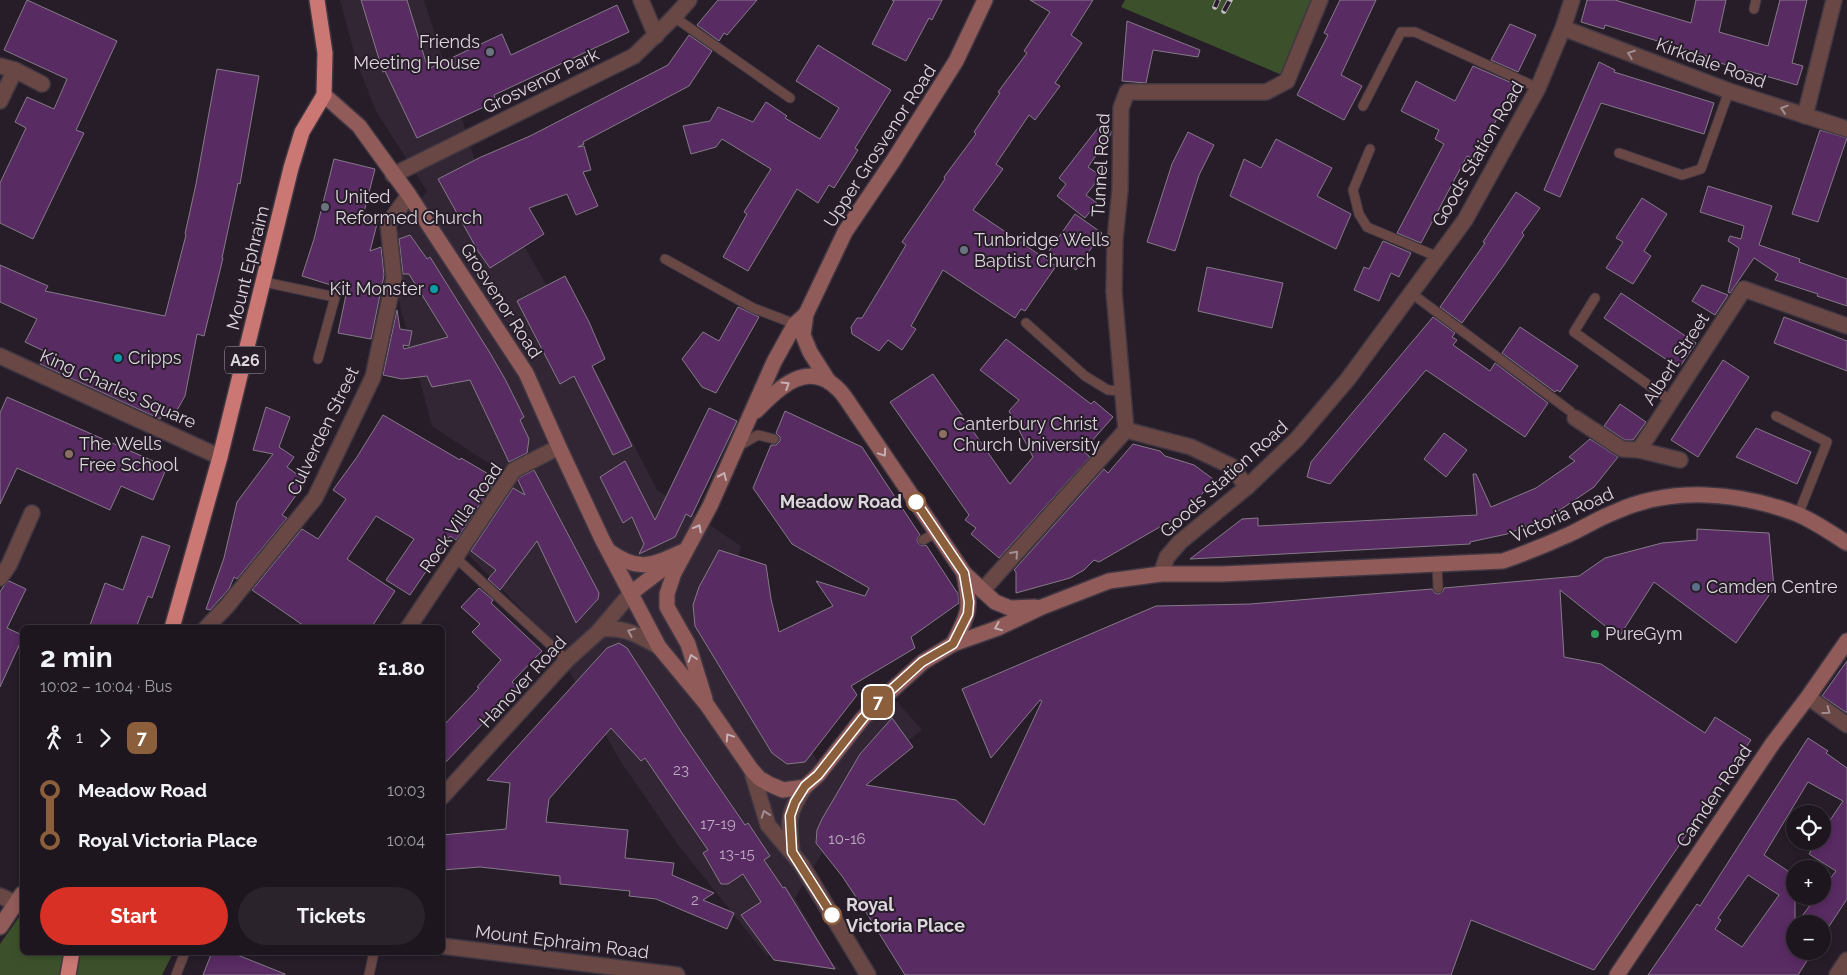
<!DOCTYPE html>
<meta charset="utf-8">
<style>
body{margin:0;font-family:Raleway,sans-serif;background:#2a232c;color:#f1f3f6;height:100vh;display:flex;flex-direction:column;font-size:19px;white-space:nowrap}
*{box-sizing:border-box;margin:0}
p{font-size:16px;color:#a09fa4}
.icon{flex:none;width:28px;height:28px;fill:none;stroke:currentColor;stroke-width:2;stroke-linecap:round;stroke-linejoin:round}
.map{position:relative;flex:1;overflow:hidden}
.side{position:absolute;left:20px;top:625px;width:425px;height:330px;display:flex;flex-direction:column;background:#1d161f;border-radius:8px;box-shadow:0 2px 8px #0003,0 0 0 1px #3b353d}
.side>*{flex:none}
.badge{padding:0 10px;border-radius:8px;font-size:18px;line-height:32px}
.buttons{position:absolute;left:1786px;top:805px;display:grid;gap:10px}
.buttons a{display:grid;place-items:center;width:45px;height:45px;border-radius:50%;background:#1d161f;box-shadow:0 2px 8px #0003,0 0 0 1px #3b353d;font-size:25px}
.map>.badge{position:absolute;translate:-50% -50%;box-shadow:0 0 0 2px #fff}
.legs{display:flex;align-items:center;gap:8px;height:55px;padding:0 20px;font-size:16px}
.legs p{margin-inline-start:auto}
.summary{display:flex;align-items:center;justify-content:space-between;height:85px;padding:0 20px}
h1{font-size:28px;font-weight:700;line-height:38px}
.action{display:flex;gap:10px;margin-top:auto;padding:10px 20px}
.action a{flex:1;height:58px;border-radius:30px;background:#d93025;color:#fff;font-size:20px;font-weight:700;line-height:58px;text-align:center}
.action a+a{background:#2a232c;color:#f1f3f6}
ul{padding:0 20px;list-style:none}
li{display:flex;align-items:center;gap:18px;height:50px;font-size:19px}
li i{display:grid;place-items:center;width:8px;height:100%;margin:0 6px;background:currentColor}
li i::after{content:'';width:12px;height:12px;margin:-6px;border:4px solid;border-radius:50%;background:#1d161f}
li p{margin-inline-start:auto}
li:first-child i{background:linear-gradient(#0000 50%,currentColor 0)}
li:last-child i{background:linear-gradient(currentColor 50%,#0000 0)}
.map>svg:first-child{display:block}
.built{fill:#322635}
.green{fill:#3c512b}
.building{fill:#582b62;stroke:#857a88;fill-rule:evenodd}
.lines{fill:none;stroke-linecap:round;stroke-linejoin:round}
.lane-casing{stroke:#403742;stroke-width:11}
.street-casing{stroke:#403742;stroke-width:18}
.secondary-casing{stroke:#403742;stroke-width:18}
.highway-casing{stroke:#403742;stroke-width:18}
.lane{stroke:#684745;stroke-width:9}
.street{stroke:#684745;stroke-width:15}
.secondary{stroke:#905b59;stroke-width:15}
.highway{stroke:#cb7875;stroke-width:15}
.rail-casing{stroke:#c3bcc4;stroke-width:5.5}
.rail{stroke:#271d29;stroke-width:4;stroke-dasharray:11;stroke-linecap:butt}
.oneway{stroke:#a28e91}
.oneway2{stroke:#c5b1b5}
.line-1-casing{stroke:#fff;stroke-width:11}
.line-1{stroke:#8b5e3c;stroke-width:8}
.worship-dot{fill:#6b7280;stroke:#271d29;stroke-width:2}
.culture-dot{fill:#0f9aa8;stroke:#271d29;stroke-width:2}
.education-dot{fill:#8d6e63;stroke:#271d29;stroke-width:2}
.stop-1-dot{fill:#fff;stroke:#8b5e3c;stroke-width:2.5}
.service-dot{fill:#5c6f8a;stroke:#271d29;stroke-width:2}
.leisure-dot{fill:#2e9e5b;stroke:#271d29;stroke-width:2}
.labels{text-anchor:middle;stroke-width:4;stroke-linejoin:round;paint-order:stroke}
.number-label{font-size:15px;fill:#bbabbe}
.shield{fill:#271d29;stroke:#a69ea7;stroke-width:1}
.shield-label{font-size:16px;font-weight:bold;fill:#dcd6dd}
.poi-label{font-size:18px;fill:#dcd6dd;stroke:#271d29;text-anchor:start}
.street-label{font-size:18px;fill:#dcd6dd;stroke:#271d29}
.stop-label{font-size:18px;font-weight:bold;fill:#dcd6dd;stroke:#271d29;text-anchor:end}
</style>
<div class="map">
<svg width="1847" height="975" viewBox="0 0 1847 975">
<rect width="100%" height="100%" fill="#271d29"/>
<path class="built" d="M340 0H424L476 163 592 364 657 490 741 546 720 615 827 775 890 694 922 730 874 767 795 898 831 962 841 970 766 955 679 846 621 762 551 640 463 549 514 480 432 426 385 249 427 191 376 111 357 63Z"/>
<g class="green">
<path d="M1125 0H1311L1282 75 1121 7Z"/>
<path d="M22 913V952L173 953 162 975H0V944Z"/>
</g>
<g class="building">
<path d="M27 0 117 41 76 130 84 133 33 239 0 223V183L26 128 15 122 27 97 54 109 67 79 4 50Z"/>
<path d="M361 0H407L428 69 502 34 511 55 617 5 629 32 494 95 495 98 482 105 484 107 417 138 385 71 383 72Z"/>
<path d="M718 0H757L727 35 724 33 719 41 697 25Z"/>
<path d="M892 0H942L932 20 929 18 906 61 872 44 894 1Z"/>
<path d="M1030 0H1093L1071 35 1082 43 1055 83 1060 86 1035 120 1029 115 996 164 1003 169 973 210 1056 266 1025 311 1021 309 1015 318 943 270 911 326 916 329 902 350 888 340 879 351 852 334 851 327 857 318H862L906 245 902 242 945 179 944 177 976 134 974 132 1000 93 998 92 1027 53 1024 51 1050 12Z"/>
<path d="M1340 0H1376L1341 75 1362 86 1344 120 1297 95 1328 35 1324 33Z"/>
<path d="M1587 0H1615L1691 23 1696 0H1726L1719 32 1768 46 1780 0H1807L1792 63 1803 66 1797 85 1706 59 1707 56 1605 25 1604 29 1581 22Z"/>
<path d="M1127 21 1200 50 1198 57 1153 50 1146 83 1122 81Z"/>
<path d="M1510 24 1536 35 1518 72 1491 60Z"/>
<path d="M689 35 712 51 689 86 583 142 584 144 578 147 584 146 591 170 583 172 598 206 576 215 567 194 529 208 544 234 490 268 478 251 438 179 481 157 530 136 668 65Z"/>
<path d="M818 45 891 90 855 148 858 150 834 188 829 185 818 203 797 189 748 271 723 257 747 214 744 212 771 169 722 139 716 147 691 154 683 126 710 121 718 107 753 122 766 102 787 116 785 118 820 139 839 108 796 81Z"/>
<path d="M1599 62 1615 70 1614 72 1714 103 1704 134 1601 103 1560 197 1544 190Z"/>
<path d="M1473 66 1512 83 1511 85 1513 87 1476 160 1467 156 1421 243 1397 233 1444 144 1435 139 1439 130 1401 111 1416 81 1455 101Z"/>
<path d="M217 69 259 76 240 184 238 183 222 258H223L204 336 197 334 185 396 172 419 162 415 160 419 40 364 46 352 25 342 37 319 0 302V265L48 286 45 291 165 316 186 235 185 234 196 184Z"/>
<path d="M1101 124 1111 131V134L1088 167 1101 176 1086 195 1097 203 1085 218 1057 196 1066 184 1059 178Z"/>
<path d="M1820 130 1847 138 1818 222 1792 214Z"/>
<path d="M1188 132 1214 145 1199 175 1175 251 1147 242 1172 164Z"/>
<path d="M1276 139 1332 168 1317 196 1351 214 1336 249 1230 196 1244 159 1261 168Z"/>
<path d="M334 159 375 169 363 216 378 220 370 251 381 247 384 275 371 339 338 333 347 290 302 276 314 239Z"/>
<path d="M1708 186 1772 206 1759 245 1800 259 1799 262 1847 279V306L1817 296 1818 294 1775 280 1778 274 1754 258 1730 293 1728 292 1739 248 1728 241 1730 236 1741 239 1744 226 1700 212Z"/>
<path d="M1516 192 1540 208 1522 233 1524 235 1504 265 1462 323 1440 307 1485 243 1483 242Z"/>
<path d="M1642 198 1667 214 1644 251 1651 256 1633 284 1606 268 1623 242 1616 238Z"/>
<path d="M1075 214 1102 233 1076 270 1049 251Z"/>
<path d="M410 235 427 259 430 257 490 353 505 379 524 417 520 420 529 439 527 453 509 462 470 380 432 387 427 376 402 379 383 375 397 310 400 329 412 331 409 346 403 345 404 349 448 337 409 274H403L399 239Z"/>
<path d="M1383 241 1411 253 1399 277 1391 273 1379 301 1354 290 1364 267 1369 269Z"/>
<path d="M1207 267 1283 283 1272 328 1198 311Z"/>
<path d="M565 276 589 322 605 359 592 366 632 446 613 455 574 376 560 384 517 301Z"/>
<path d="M1702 285 1728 295 1715 315 1692 301Z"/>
<path d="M1621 293 1696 343 1679 368 1604 318Z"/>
<path d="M738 307 759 317 716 393 702 387 682 359 703 332 719 341Z"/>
<path d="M1433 317 1455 333 1452 337 1457 340 1453 345 1490 371 1495 363 1548 403 1525 437 1426 370 1330 484 1307 477 1311 462Z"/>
<path d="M1784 317 1847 341V371L1774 343Z"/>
<path d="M1520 327 1578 366 1560 392 1557 390 1555 392 1502 353Z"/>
<path d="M1006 339 1091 404 1094 401 1113 417 1083 451 1090 457 999 558 971 534 976 528 965 520 969 515 890 402 933 374 1010 484 1033 457 1009 411 1019 400 980 370Z"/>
<path d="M1723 360 1749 377 1698 457 1671 440Z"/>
<path d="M7 397 167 467 153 500 121 486 110 510 17 468 0 504V413Z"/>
<path d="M1620 404 1646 422 1633 440H1625L1604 426Z"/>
<path d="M266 407 290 417 279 447 294 457 287 467 306 481 282 515 287 518 237 579 234 577 229 589 210 610 206 609 224 558 237 502 273 454 253 450Z"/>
<path d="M709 408 737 421 691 517 686 514 675 537 639 554 644 544 632 517 623 523 600 477 625 461 655 520Z"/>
<path d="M785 411 862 447 920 535 917 539 918 543 922 546 926 545 958 594 959 603 911 637 915 648 851 686 857 695 805 762 787 764 772 753 695 626 693 605 699 587 719 550 766 565 771 599 779 632 833 606 816 581 865 596 869 588 792 544 753 488 771 445H776L780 441V437L776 433Z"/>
<path d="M383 415 460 460 461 458 497 479 456 540 450 536 410 595 386 580 414 539 376 516 347 559 395 591 371 628H307L252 590 302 529 318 539 346 499 333 490 357 457Z"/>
<path d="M1756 428 1811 452 1797 484 1736 457Z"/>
<path d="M1444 433 1467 450 1446 477 1424 459Z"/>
<path d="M1590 439 1618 457 1594 487 1551 516 1507 534 1470 542V544L1190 559 1242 519 1258 518V526L1477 515 1473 474H1476L1491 507 1536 488 1575 461 1569 457Z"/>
<path d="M1133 444 1160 451 1165 456 1194 465 1213 479 1191 509 1099 562 1094 560 1084 570 1070 578 1016 593V572L1014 570 1104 469 1108 473Z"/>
<path d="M534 470 599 593 598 599 576 623 537 541 500 590 488 579 496 570 471 551 513 488 525 495 518 480 520 477Z"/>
<path d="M1697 529 1769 533 1774 588 1736 643 1654 582 1619 637 1560 590 1564 657 1601 664 1705 733 1715 717 1751 740 1594 970 1471 920 1451 975H905L864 909 842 876 816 843 817 830 822 819 860 754 892 718 913 747 866 785 956 800 984 825 1042 701 1040 700 991 758 962 689 1156 606 1250 604 1432 589 1435 593 1439 594 1443 591 1444 588 1579 576 1605 558 1662 543 1697 540Z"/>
<path d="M142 536 170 546 152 598 148 596 136 628H89L105 583 123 590Z"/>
<path d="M9 581 26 589 7 628 22 635V639L0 687V592L3 587Z"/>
<path d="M479 588 493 600 491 603 542 651 512 682 518 687 442 766V727L479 688 477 687 501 660 472 632 480 624 461 607Z"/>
<path d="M619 643 627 648 682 733 745 825 748 823 770 856 764 860 783 888 785 887 835 969 774 960 741 915 761 902 743 874 728 884H721L703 853 708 850 645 758 641 761 611 728 549 799 546 822 628 830 625 858 674 863 672 875 714 893 703 900 734 913 727 929 656 899 629 896 630 891 560 884V876L480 867 442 870V835L506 829 510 783 487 780 607 648Z"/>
<path d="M1847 661V713L1822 696Z"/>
<path d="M1808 738 1828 751 1826 753 1847 768V899L1822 937V924H1796L1817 896H1822V889L1836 871 1809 854 1817 841H1822V832L1843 801 1808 782 1764 855 1794 875 1795 873V951H1813L1798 975H1648L1697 904 1700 906ZM1748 875 1779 895 1742 947 1715 929 1721 920 1718 918Z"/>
<path d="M212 952H230L285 974V975H203Z"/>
</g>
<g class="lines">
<defs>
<g id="lane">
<path d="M1754 9 1756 0"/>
<path d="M674 17 790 98"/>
<path d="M1363 106 1401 32H1415L1538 88"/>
<path d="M1370 149 1353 190 1359 214 1367 227 1438 257"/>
<path d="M1619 153 1682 175 1701 169 1729 91"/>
<path d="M665 259 753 308 795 324"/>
<path d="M264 282 335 297 318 359"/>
<path d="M1411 293 1570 411"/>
<path d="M1595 298 1574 332 1671 401"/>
<path d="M1026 323 1085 376 1108 390 1123 391"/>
<path d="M1776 416 1827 442 1798 515"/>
<path d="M737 447 758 435 774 439"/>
<path d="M923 540 937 532"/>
<path d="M456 558 567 660"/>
<path d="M1437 564 1438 588"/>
<path d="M176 975 185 952"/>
<path d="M369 975 374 952"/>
</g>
<g id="street">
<path d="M641 0 656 36"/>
<path d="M1563 28 1729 91 1847 129"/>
<path d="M0 66 15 70 0 101"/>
<path d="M15 70 42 84"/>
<path d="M1805 116 1834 0"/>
<path d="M393 175 634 56 674 17 689 0"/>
<path d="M0 356 220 457"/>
<path d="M1575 418 1622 449 1639 450 1680 460"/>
<path d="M1126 430 1114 292 1115 239 1120 190 1121 108 1127 92H1266L1287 81 1320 0"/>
<path d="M1126 430 1191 447 1231 466 1247 487"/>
<path d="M1639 450 1744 289 1847 326"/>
<path d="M1161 574 1167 557 1180 542 1247 487 1297 439 1348 379 1465 220 1538 88 1563 28 1572 0"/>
<path d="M0 578 9 565 32 513"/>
<path d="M982 591 1126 430"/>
<path d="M206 628 227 606 315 498 373 377 394 278 388 224 409 195"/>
<path d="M408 628 514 470 559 447"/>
<path d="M601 629C626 627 638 635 659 647"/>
<path d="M1808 697 1847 725"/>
<path d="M751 769 768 825 801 864 868 975"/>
<path d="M442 797 567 660 598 632 631 593"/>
<path d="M792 852C788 820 787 814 805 787"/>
<path d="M0 896 16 903"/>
<path d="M442 946 677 975"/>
<path d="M1837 975 1847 960"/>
</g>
<g id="secondary">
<path d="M324 95 359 126 409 195 526 373 559 447 602 539 659 647 707 705 751 769 759 778 769 784 783 790 805 787 818 775 863 718 880 701 923 662 953 644 998 628 1042 607 1109 581 1161 574H1222L1503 561C1526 553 1548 544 1570 534 1585 527 1599 518 1615 512 1672 486 1739 492 1797 514 1814 521 1831 533 1847 543"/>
<path d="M829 382 810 352 803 335 806 314 845 232 893 161 956 61 985 0"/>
<path d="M756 411C779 388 808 358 839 390 845 396 850 405 855 412L964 573 995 602 1010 608 1035 607"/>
<path d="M609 551C641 574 654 564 686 550"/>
<path d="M631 593 669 564"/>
<path d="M953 644C970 611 971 610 964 573"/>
<path d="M705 699 688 644 667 607V594L674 573 710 506 774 362 795 324 806 314"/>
<path d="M0 927 22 894"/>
<path d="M1617 975 1773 743 1808 697 1847 641"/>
</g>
<g id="highway">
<path d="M172 628 220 457 291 168 302 132 324 95 325 53 317 0"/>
<path d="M68 975 72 952"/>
</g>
</defs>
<use href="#lane" class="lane-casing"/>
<use href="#street" class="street-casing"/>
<use href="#secondary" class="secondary-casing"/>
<use href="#highway" class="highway-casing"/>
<use href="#lane" class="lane"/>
<use href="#street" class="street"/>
<use href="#secondary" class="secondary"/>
<use href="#highway" class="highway"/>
<defs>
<g id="rail">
<path d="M1215 7 1218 0"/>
<path d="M1224 11 1230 0"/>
</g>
</defs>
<use href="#rail" class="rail-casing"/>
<use href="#rail" class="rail"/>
</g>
<defs><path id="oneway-chevron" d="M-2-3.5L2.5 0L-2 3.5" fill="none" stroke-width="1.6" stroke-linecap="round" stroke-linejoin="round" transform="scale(1.25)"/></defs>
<g class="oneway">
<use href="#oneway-chevron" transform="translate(1631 54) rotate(-159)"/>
<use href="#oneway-chevron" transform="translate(1784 109) rotate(-162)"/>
<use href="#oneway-chevron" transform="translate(1015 554) rotate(-48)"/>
<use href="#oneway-chevron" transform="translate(631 632) rotate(-158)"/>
<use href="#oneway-chevron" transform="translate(1827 711) rotate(36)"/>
<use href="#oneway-chevron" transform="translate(765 814) rotate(-109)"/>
</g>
<g class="oneway2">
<use href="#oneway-chevron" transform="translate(786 385) rotate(-32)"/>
<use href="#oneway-chevron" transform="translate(883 453) rotate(56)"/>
<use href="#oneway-chevron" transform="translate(723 476) rotate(-66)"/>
<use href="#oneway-chevron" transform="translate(698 528) rotate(-62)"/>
<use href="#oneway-chevron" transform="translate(998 627) rotate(158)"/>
<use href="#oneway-chevron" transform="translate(692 658) rotate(-108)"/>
<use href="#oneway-chevron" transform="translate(729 737) rotate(-124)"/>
</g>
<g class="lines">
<defs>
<path id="line-1" d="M832 915 792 852 790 816 795 802 805 786 818 775 863 718 880 700 922 662 953 644 968 614 969 602 964 573 916 502"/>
</defs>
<use href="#line-1" class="line-1-casing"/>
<use href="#line-1" class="line-1"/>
</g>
<g class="worship-dot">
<circle cx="490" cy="52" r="5"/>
<circle cx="325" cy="207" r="5"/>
<circle cx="964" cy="250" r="5"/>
</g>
<g class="culture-dot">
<circle cx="434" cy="289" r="5"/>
<circle cx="118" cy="358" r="5"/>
</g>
<g class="education-dot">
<circle cx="943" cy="434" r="5"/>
<circle cx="69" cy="454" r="5"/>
</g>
<g class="stop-1-dot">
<circle cx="916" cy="502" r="9"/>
<circle cx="832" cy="915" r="9"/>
</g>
<circle class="service-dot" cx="1696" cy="587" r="5"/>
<circle class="leisure-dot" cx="1595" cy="634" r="5"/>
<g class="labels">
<g class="number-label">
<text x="681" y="775">23</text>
<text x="718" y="829">17-19</text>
<text x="847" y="844">10-16</text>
<text x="737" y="859">13-15</text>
<text x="695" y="905">2</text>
</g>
<rect class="shield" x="225" y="346.5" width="40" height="27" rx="4"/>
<g class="shield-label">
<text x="245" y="366">A26</text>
</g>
<g class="poi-label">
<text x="480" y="48" text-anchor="end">Friends<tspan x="480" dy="21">Meeting House</tspan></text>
<text x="335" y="203">United<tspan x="335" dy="21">Reformed Church</tspan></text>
<text x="974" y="246">Tunbridge Wells<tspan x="974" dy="21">Baptist Church</tspan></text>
<text x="424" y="295" text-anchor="end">Kit Monster</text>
<text x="128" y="364">Cripps</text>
<text x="953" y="430">Canterbury Christ<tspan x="953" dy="21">Church University</tspan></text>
<text x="79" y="450">The Wells<tspan x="79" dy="21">Free School</tspan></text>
<text x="1706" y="593">Camden Centre</text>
<text x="1605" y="640">PureGym</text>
</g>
<g class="street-label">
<text transform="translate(1711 63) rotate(20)" y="6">Kirkdale Road</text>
<text transform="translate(541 81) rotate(-26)" y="6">Grosvenor Park</text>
<text transform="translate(880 146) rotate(-57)" y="6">Upper Grosvenor Road</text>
<text transform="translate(1478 154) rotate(-60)" y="6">Goods Station Road</text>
<text transform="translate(1101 165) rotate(-87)" y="6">Tunnel Road</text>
<text transform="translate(248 268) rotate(-76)" y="6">Mount Ephraim</text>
<text transform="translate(501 301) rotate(57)" y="6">Grosvenor Road</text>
<text transform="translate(1676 359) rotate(-57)" y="6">Albert Street</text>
<text transform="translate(118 389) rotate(24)" y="6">King Charles Square</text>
<text transform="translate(323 431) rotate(-64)" y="6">Culverden Street</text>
<text transform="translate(1224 479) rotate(-42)" y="6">Goods Station Road</text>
<text transform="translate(1562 515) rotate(-24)" y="6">Victoria Road</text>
<text transform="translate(461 518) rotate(-55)" y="6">Rock Villa Road</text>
<text transform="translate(523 682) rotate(-47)" y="6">Hanover Road</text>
<text transform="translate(1714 796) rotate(-56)" y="6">Camden Road</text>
<text transform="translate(562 942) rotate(7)" y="6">Mount Ephraim Road</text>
</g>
<g class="stop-label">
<text x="902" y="508">Meadow Road</text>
<text x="846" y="911" text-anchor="start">Royal<tspan x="846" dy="21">Victoria Place</tspan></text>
</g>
</g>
</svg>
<div class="buttons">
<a><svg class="icon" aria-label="locate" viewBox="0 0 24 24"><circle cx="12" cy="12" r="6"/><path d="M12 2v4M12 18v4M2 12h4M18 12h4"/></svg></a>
<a>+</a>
<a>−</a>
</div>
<b class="badge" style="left:878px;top:702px;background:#8b5e3c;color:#fff">7</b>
<section class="side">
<div class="summary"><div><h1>2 min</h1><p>10:02 – 10:04 · Bus</p></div><b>£1.80</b></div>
<div class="legs"><svg class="icon" aria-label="walk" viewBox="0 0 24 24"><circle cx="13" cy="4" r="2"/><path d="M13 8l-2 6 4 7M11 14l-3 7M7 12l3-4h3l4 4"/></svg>1<svg class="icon" aria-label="forward" viewBox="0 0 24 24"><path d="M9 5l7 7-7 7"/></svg><b class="badge" style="background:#8b5e3c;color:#fff">7</b></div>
<ul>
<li><i style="color:#8b5e3c"></i><b>Meadow Road</b><p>10:03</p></li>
<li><i style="color:#8b5e3c"></i><b>Royal Victoria Place</b><p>10:04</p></li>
</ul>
<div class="action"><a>Start</a><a>Tickets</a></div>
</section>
</div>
